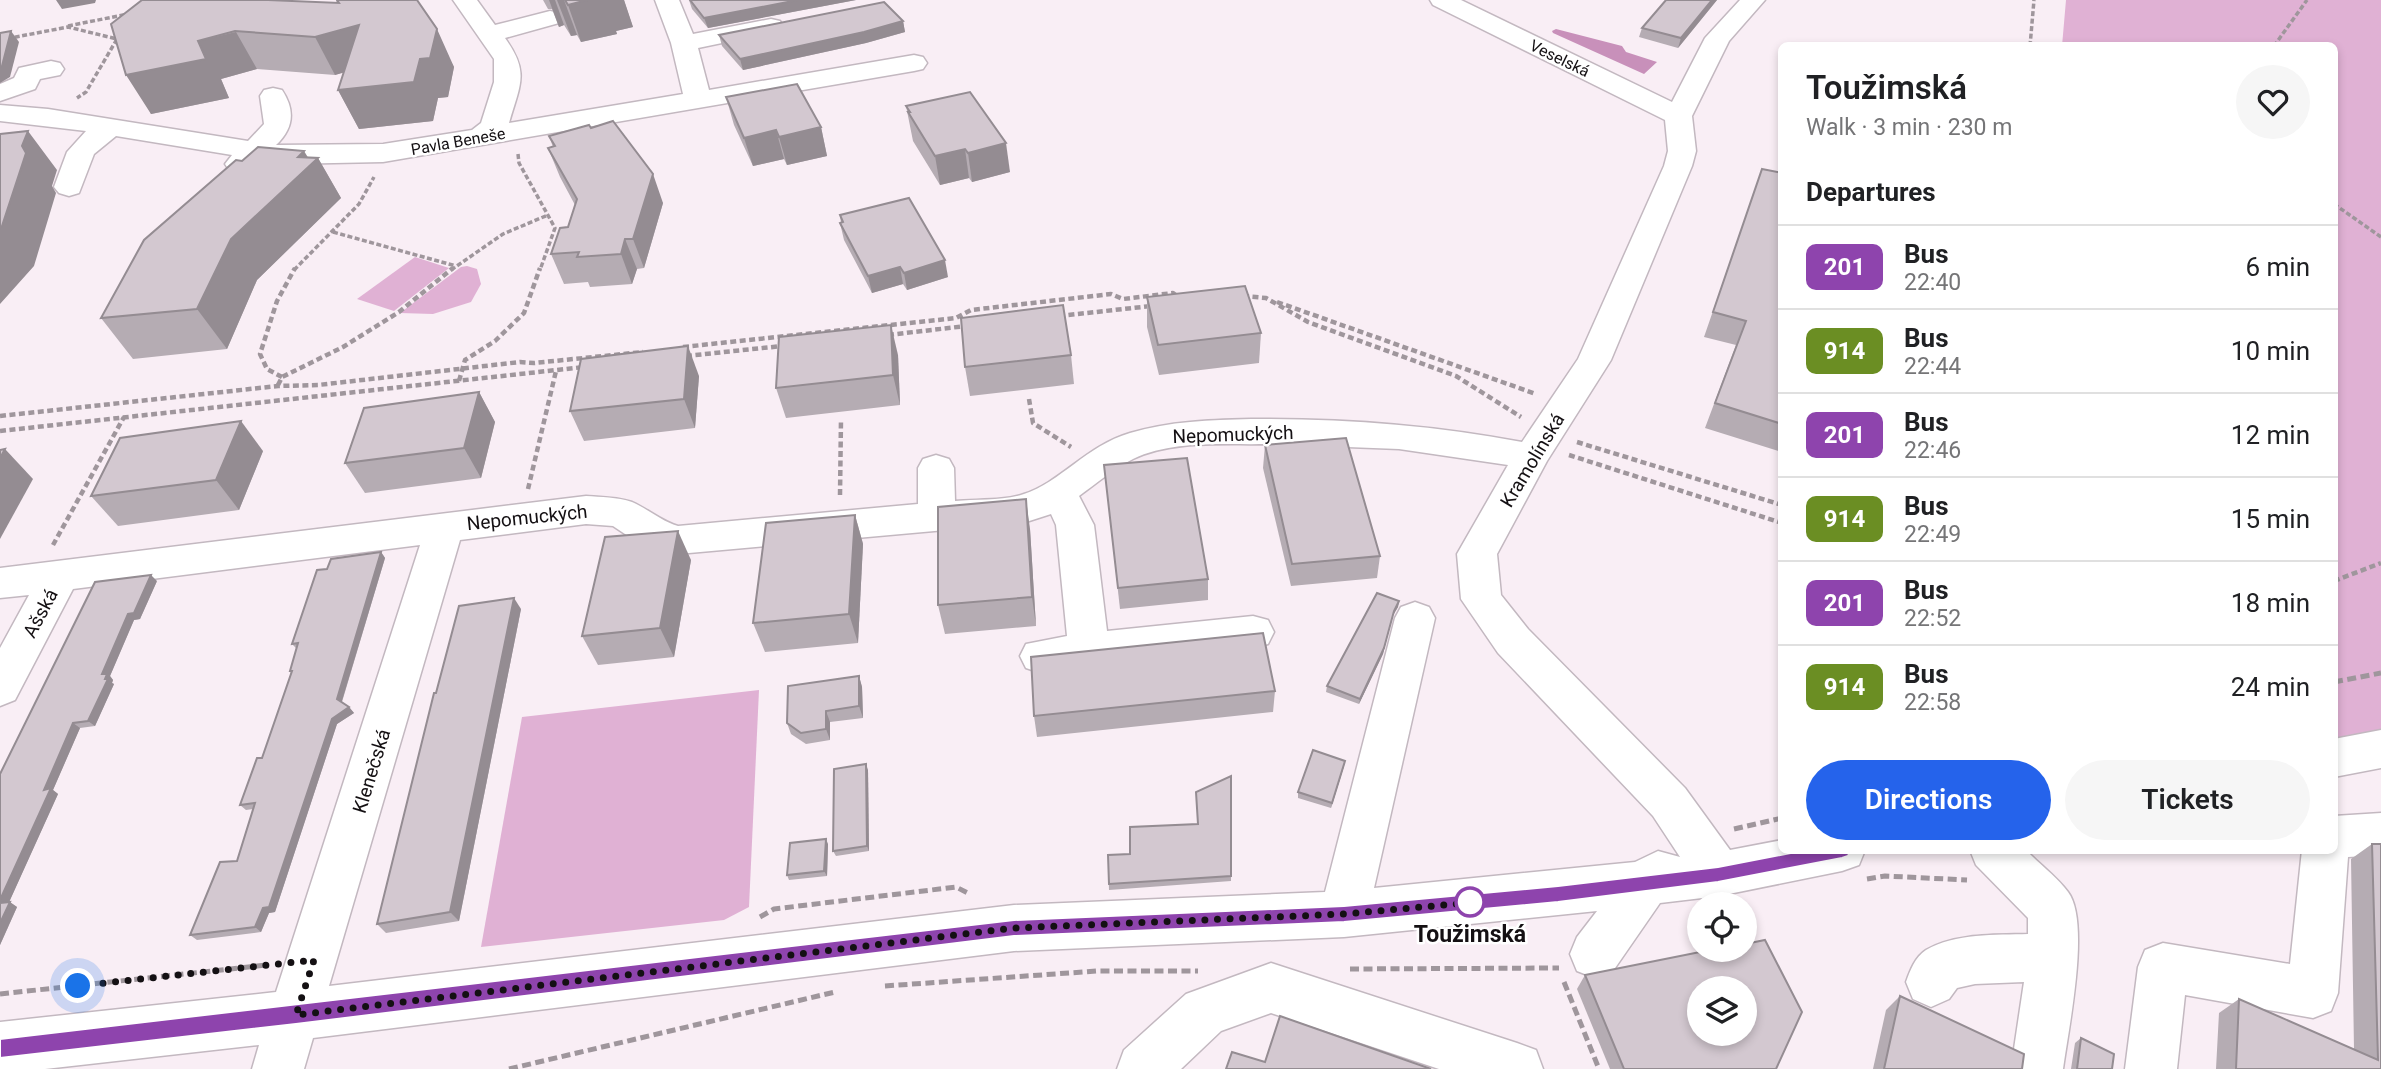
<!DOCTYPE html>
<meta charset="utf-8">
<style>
body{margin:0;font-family:Roboto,sans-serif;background:#f6f6f6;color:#202124;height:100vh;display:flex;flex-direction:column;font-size:26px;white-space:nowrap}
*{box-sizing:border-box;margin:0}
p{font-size:23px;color:#757577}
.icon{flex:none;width:38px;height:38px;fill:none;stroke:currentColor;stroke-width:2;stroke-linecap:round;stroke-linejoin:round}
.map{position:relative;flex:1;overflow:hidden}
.drawer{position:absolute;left:1778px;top:42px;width:560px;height:812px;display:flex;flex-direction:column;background:#fff;border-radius:10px;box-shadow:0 4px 10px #0003}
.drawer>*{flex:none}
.badge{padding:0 14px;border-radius:10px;font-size:24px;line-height:46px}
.tools{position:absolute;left:1687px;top:892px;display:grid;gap:14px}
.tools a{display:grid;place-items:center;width:70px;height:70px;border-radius:50%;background:#fff;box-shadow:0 4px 10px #0003;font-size:35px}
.you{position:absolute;width:35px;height:35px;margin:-18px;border:5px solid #fff;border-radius:50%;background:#1a73e8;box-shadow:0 0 0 10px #1a73e833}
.map>.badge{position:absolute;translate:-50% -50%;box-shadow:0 0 0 4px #fff}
h2{padding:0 28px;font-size:26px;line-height:63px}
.round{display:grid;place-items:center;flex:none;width:74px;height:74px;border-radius:37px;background:#f6f6f6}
.head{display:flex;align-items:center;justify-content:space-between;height:119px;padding:0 28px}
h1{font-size:33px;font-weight:600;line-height:52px}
.action{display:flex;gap:14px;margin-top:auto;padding:14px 28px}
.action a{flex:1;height:80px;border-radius:42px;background:#2563eb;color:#fff;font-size:28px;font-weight:600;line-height:80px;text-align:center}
.action a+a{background:#f6f6f6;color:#202124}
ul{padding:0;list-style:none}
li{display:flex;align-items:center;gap:21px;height:84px;padding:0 28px;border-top:2px solid #e0e0e0}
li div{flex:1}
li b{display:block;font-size:26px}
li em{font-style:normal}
li .badge{min-width:77px;font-weight:700;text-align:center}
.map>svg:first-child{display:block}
.green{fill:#e0b1d4}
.water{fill:#c890ba}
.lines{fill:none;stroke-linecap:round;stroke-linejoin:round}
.minor-casing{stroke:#c3b8c0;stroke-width:3}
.path-far2{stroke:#9f969c;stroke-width:3.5;stroke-dasharray:5 2.5;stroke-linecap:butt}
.path-far1{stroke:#9f969c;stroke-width:4.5;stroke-dasharray:6 3.5;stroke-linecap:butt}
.path{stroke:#9f969c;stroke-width:5;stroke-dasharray:9 4.5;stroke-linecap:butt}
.minor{fill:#fff;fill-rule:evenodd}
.wall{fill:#b5acb3}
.shaded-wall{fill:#948c92}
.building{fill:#d3c8d0;stroke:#948c92;stroke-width:2;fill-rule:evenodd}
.line{fill:#8e44ad;stroke:#fff;stroke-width:2}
.walk{stroke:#141013;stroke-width:7;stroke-dasharray:0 12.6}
.stop-dot{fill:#fff;stroke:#8e44ad;stroke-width:3.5}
.labels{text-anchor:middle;stroke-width:5;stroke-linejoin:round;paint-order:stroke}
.far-street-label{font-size:16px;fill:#141013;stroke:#fff}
.street-label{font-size:19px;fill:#141013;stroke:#fff}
.near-stop-label{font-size:23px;font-weight:bold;fill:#141013;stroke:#fff}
</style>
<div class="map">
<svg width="2381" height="1069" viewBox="0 0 2381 1069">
<rect width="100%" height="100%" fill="#f9eef5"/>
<g class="green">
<path d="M2066 0H2381V737L2335 746 2334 46H2062Z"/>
<path d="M415 257 449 268 394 311 357 299Z"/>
<path d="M467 266 477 269 481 284 471 302 433 314 400 313 461 267Z"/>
<path d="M759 690 749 907 724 920 481 947 522 717Z"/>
</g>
<path class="water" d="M1556 29 1622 46 1626 52 1657 62 1644 74 1553 33 1552 31Z"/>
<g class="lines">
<defs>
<g id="minor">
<path d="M453 0H477L495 25 550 11 559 13 562 18 559 23 505 38C530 73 520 84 509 123L683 94 671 43 655 0H679L693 34 771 19 780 21 783 26 780 31 698 48 709 90 914 55 923 57 927 63 923 69 914 71 383 162 285 164 260 160C250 170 244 174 229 170L225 164 232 155 116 136 94 154 79 193 69 196 59 193 54 187 67 152 86 131 0 121V105L48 109 248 141 264 124 260 96 264 90 273 88 282 90C296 111 293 129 276 145L383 144 472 130 481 123 494 82V59Z"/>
<path d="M1430 0H1461L1672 102 1705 38 1740 0H1765L1729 41 1692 116 1696 151 1692 166 1611 360 1547 461 1497 554 1501 595 1528 629 1685 788 1730 850 1782 840V850H1865L1859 865 1842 871 1719 896 1660 903 1613 971 1595 978 1577 971 1570 954 1577 937 1597 911 1344 937 1014 951 313 1038 304 1069H252L259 1045 45 1069H0V1022L276 992 420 545 73 589 15 700 0 706V648L29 595 0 598V568L586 496C601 497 617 497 632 502 648 509 661 521 678 526L918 504V468L923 459 936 455 949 459 954 468 955 501C977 499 1004 501 1024 494 1061 482 1086 446 1130 433 1170 421 1210 420 1251 419 1342 418 1432 425 1522 442L1578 359 1664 166 1668 151 1665 120 1433 5ZM1267 444 1399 449 1508 465 1457 554 1461 599 1498 653 1653 816 1680 857 1658 851 1635 862 1374 888 1435 618 1429 607 1415 602 1401 607 1395 618 1325 892 1014 905 329 986 460 540 586 524 613 526 637 542 678 554 1023 523 1051 514 1056 525 1067 636 1026 644 1020 656 1026 668 1041 673 1253 648 1268 644 1274 632 1268 620 1253 616 1107 631 1094 525 1079 496C1097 483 1113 469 1133 459 1173 440 1223 445 1267 444Z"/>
<path d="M51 61 60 63 64 69 60 75 40 79 35 89 0 101V84L14 78 19 68Z"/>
<path d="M2381 730V768L2334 777V739Z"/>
<path d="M2381 813V855L2348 857 2338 993 2331 1011 2313 1018 2185 995 2177 1069H2125L2138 967 2145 950 2163 943 2290 964 2302 850H2334V816Z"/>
<path d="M1970 850H2026C2039 864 2057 877 2068 892 2091 922 2068 1031 2063 1069H2011L2024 982 1975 984 1957 988 1949 999 1931 1007 1913 999 1906 982C1910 971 1915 957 1926 950 1955 933 1996 935 2028 934V918L1976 865Z"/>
<path d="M1271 963 1517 1043 1536 1050 1543 1069H1439L1271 1013 1221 1031 1181 1069H1117L1124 1050 1186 994Z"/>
</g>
</defs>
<use href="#minor" class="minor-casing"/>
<g class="path-far2">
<path d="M68 26 128 14"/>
<path d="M0 40 68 27 117 39 86 92 77 98"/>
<path d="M2030 46 2034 0"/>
<path d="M2274 46 2307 0"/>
<path d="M518 154 519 163 555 228 540 270"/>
<path d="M2334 204 2381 237"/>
<path d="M333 232 456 266"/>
<path d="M294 270 359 204 374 177"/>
<path d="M451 270 503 234 548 215"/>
</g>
<g class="path-far1">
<path d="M1243 296 1266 298 1308 322 1456 376 1521 417"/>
<path d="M1277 302 1536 394"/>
<path d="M1059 316 1151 306"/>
<path d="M888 335 966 326"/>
<path d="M683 347 956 318 971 310 1111 294 1123 299 1173 293 1178 297"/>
<path d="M686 356 782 346"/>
<path d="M282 377 267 369 260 354 277 301 295 268"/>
<path d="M459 381 465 360 495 341 524 313 540 268"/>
<path d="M278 385 282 377 343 347 399 312 453 268"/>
<path d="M1029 399 1033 423 1071 447"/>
<path d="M0 416 278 386 318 385 520 362 534 363 643 352"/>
<path d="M0 431 584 367"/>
<path d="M1577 442 1782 505"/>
<path d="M1569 455 1782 523"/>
<path d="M528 489 556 371"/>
<path d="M840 495 841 419"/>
<path d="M53 545 124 417"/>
<path d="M2334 581 2381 563"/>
</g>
<g class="path">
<path d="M2334 682 2381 673"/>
<path d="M1734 829 1782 818"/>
<path d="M1867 879 1885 876 1967 880"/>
<path d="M760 917 774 909 956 887 970 894"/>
<path d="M1350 969 1559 968"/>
<path d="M1564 982 1599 1069"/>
<path d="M885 986 1097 971H1198"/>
<path d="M0 994 267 965"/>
<path d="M509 1069 835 992"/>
</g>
<use href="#minor" class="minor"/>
</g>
<g class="wall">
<path d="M336 0H417L454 67 448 97 438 98 433 121 359 129 338 90 344 72 335 75 257 69 221 79 229 98 151 114 111 24 337 3Z"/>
<path d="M543 0H624L633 27 616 31 617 34 581 42 577 35 571 36 564 25 559 27 552 9H548Z"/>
<path d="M689 0H856L708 28 692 9Z"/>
<path d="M1666 0H1717L1678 48 1639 37 1642 28Z"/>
<path d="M903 21 905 32 866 43 743 70 722 46 719 35Z"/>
<path d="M726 97 821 127 827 156 787 165 784 159 753 166 734 125Z"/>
<path d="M906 106 1010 172 972 182 969 178 940 185 913 141Z"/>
<path d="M591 128 663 203 644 268 637 269 632 284 590 287 588 282 564 284 551 254 568 227 575 205 560 177 548 148 553 147 549 136Z"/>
<path d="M308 157 318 158 341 198 257 280 227 349 133 359 101 318Z"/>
<path d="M1762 169 1782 173V452L1705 428 1736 345 1704 337Z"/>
<path d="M840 215 948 277 907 290 903 284 872 293 844 240 840 223H841Z"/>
<path d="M1147 297 1261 333 1259 363 1159 375 1147 327Z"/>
<path d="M898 355 900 405 786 418 776 388Z"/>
<path d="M1071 355 1074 384 970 396 965 367Z"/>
<path d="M699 376 695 428 584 441 570 411Z"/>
<path d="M479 392 495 422 481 478 365 493 345 463Z"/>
<path d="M1265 445 1380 556 1377 578 1291 586 1263 468Z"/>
<path d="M263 451 239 510 118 526 91 496Z"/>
<path d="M1104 465 1208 579V600L1120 609Z"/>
<path d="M855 515 863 544 858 643 765 652 753 623Z"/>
<path d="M1030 529 1036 626 945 634 938 605Z"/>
<path d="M381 552 385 558 342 702 349 707 354 713 337 724 275 912 269 913 261 932 197 940 190 935 237 861 253 809 246 810 240 805 262 758 291 673 290 671 297 649 292 644 327 569Z"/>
<path d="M691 560 674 657 598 665 582 636Z"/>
<path d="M157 581 140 619 134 620 110 676 113 680 112 683 114 684 95 726 80 728 53 790 58 794 9 902 17 907 0 945V774Z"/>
<path d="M1399 601 1398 607 1392 617 1383 654 1359 704 1326 692 1327 686Z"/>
<path d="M521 609 459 921 386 933 377 924 436 693Z"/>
<path d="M859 676 862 687 863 718 830 722V740L806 744 791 734 787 723Z"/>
<path d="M1275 691 1273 712 1037 737 1034 716Z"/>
<path d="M1344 766 1331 808 1298 798V792Z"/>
<path d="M868 770 869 851 836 856 833 851Z"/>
<path d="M1231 776V881L1109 890 1108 855 1130 854 1197 824Z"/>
<path d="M828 844 827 876 789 880 787 875Z"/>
<path d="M2372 844 2381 1069H2216L2219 1013 2239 999 2354 1049 2351 859Z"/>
<path d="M1585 975 1776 1069H1610L1577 989Z"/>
<path d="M1900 996 2022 1069H1873L1886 1010Z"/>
<path d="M2081 1038 2112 1069H2071L2075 1043Z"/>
</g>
<g class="shaded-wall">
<path d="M56 0H96L95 3 62 9Z"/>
<path d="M549 0H555L564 25 559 27Z"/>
<path d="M557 0H564L577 35 571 36Z"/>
<path d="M587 0H624L633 27 616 31 617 34 581 42 568 5Z"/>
<path d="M798 0H856L708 28 704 18Z"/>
<path d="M1712 0H1717L1678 48 1681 38Z"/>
<path d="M903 21 905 32 866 43 743 70 740 59Z"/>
<path d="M359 25 378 63 335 75 315 37Z"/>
<path d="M437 29 454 67 448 97 438 98 433 121 359 129 338 90 420 59Z"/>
<path d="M11 31 19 42 10 77 0 83V67Z"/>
<path d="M236 32 257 69 221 79 229 98 151 114 126 75 198 41Z"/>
<path d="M821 127 827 156 787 165 779 137Z"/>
<path d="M776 130 784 159 753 166 744 138Z"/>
<path d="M28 131 57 170 52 186 56 193 34 266 0 304V228L22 146Z"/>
<path d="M1006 143 1010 172 972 182 968 153Z"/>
<path d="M965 149 969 178 940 185 935 156Z"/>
<path d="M304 151 312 164 318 158 341 198 257 280 227 349 197 309 231 239 298 157Z"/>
<path d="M653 174 663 203 644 268 633 239Z"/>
<path d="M625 239 637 269 632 284 621 254Z"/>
<path d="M945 260 948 277 907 290 904 273Z"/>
<path d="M900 267 903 284 872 293 868 276Z"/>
<path d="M891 325 898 355 900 405 893 375Z"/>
<path d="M688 346 699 376 695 428 684 399Z"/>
<path d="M479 392 495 422 481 478 464 448Z"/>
<path d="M241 421 263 451 239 510 216 480Z"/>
<path d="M5 449 33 479 0 539V458Z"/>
<path d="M1026 499 1030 529 1036 626 1032 597Z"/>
<path d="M855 515 863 544 858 643 849 614Z"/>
<path d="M678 531 691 560 674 657 660 628Z"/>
<path d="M381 552 385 558 341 704 337 699Z"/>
<path d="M151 575 157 581 140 619 134 620 110 676 113 680 112 683 114 684 95 726 88 721 102 674 128 614Z"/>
<path d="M514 598 521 609 459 921 450 912Z"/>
<path d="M1399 601 1398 607 1392 617 1383 654 1359 704 1360 699 1394 611Z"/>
<path d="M859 676 862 687 863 718 859 706Z"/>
<path d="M349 707 354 713 337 724 275 912 269 913 261 932 255 927 332 719Z"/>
<path d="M826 711 830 722V740L826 729Z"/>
<path d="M73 723 80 728 53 790 58 794 6 909 0 905V900L44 790Z"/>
<path d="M1345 761 1344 766 1331 808 1332 803Z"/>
<path d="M866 764 868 770 869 851 867 846Z"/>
<path d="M826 839 828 844 827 876 824 871Z"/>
<path d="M10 902 17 907 0 945V923Z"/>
</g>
<g class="building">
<path d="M142 0H268L339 3 337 0H417L437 29 430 58 420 59 414 82 338 90 359 25 315 37 235 31 198 41 206 59 126 75 111 24Z"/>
<path d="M565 0H587L568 5Z"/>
<path d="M690 0H798L704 18Z"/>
<path d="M1666 0H1712L1681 38 1642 28Z"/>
<path d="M884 2 903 21 864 32 740 59 719 35Z"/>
<path d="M11 31 2 66 0 67V33Z"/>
<path d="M797 84 821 127 779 137 776 130 744 138 726 97Z"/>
<path d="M970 92 1006 143 968 153 965 149 935 156 908 112H910L906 106Z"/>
<path d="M613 121 653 174 633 239H625L621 254 577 257 579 252 551 254 560 228 568 227 577 199 548 148 555 146 549 136 589 125 591 128Z"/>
<path d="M28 131 22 146 26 153 2 226 0 228V134Z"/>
<path d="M258 147 304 151 298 157 318 158 231 239 197 309 101 318 144 240 236 160 242 161Z"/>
<path d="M1762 169 1782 173V424L1715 403 1746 321 1713 312Z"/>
<path d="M909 198 945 260 904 273 900 267 868 276 840 223 843 222 840 215Z"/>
<path d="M1245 286 1261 333 1158 345 1147 297Z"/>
<path d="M1063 305 1071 355 965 367 961 318Z"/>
<path d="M891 325 893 375 776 388 779 337Z"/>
<path d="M688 346 684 399 570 411 581 359Z"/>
<path d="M479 392 464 448 345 463 364 408Z"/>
<path d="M241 421 216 480 91 496 120 438Z"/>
<path d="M1346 438 1380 556 1292 564 1265 445Z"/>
<path d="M5 449 0 458V450Z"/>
<path d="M1187 458 1208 579 1118 588 1104 465Z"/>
<path d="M1026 499 1032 597 938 605V507Z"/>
<path d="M855 515 849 614 753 623 766 523Z"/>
<path d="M678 531 660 628 582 636 605 537Z"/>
<path d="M381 552 337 699 349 707 332 719 269 907 263 908 255 927 190 935 220 862 237 861 255 803 240 805 257 758H262L292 671H290L298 643 292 644 317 570 327 569 331 559Z"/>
<path d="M151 575 134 613 128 614 102 674H107L105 679H108L88 721 73 723 44 790 51 788 0 900V774L95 582Z"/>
<path d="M1377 593 1399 601 1394 611 1384 648 1360 699 1327 686Z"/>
<path d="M514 598 450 912 377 924 434 693H436L459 606Z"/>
<path d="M1263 633 1275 691 1034 716 1031 657Z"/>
<path d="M859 676V706L826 711V729L801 733 787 723 788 686Z"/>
<path d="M1313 750 1345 761 1332 803 1298 792Z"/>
<path d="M866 764 867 846 833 851 834 769Z"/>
<path d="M1231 776V876L1109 884 1108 855 1130 854V827L1198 824 1196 792Z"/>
<path d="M826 839 824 871 787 875 790 843Z"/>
<path d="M2372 844H2381V1069H2236L2239 999 2378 1060Z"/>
<path d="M10 902 0 923V903Z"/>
<path d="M1765 940 1802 1012 1776 1069H1624L1585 975 1710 950H1745V944ZM1699 989H1745V1034H1699Z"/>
<path d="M1900 996 2024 1054 2022 1069H1884Z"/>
<path d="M1280 1016 1431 1069H1226L1232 1052 1265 1062Z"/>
<path d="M2081 1038 2114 1054 2112 1069H2077Z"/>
</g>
<path class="line" d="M1842 843 1848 845 1851 850 1848 856 1842 858 1718 882 1558 902 1344 922 1014 936 296 1024 0 1058V1039L1014 920 1344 906 1558 886 1718 867Z"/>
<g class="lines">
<path class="walk" d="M78 986 314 960 296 1015 1014 928 1344 914 1478 902H1470"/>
</g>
<circle class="stop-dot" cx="1470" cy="902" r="14"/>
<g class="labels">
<g class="far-street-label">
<text transform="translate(1560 58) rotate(26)" y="6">Veselská</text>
<text transform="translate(458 141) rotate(-10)" y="6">Pavla Beneše</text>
</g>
<g class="street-label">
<text transform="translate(1233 434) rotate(-2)" y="7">Nepomuckých</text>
<text transform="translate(1532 460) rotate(-59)" y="7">Kramolínská</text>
<text transform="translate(527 517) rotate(-6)" y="7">Nepomuckých</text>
<text transform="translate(40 613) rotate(-62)" y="7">Ašská</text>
<text transform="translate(371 771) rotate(-73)" y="7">Klenečská</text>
</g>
<g class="near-stop-label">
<text x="1470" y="942">Toužimská</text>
</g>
</g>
</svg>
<div class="tools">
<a><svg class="icon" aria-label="locate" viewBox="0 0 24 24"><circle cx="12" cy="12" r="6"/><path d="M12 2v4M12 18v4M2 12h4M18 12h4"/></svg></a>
<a><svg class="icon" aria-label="layers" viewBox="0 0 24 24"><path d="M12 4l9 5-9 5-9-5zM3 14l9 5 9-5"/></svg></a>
</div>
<div class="you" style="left:78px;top:986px"></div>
<section class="drawer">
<div class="head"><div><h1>Toužimská</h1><p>Walk · 3 min · 230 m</p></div><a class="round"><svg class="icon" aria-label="heart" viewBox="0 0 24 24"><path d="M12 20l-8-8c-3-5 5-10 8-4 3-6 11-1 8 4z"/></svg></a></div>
<h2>Departures</h2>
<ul>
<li><span class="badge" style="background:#8e44ad;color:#fff">201</span><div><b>Bus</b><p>22:40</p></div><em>6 min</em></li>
<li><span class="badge" style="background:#6b8e23;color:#fff">914</span><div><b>Bus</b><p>22:44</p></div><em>10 min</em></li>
<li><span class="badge" style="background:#8e44ad;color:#fff">201</span><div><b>Bus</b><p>22:46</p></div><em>12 min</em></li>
<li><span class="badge" style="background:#6b8e23;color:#fff">914</span><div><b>Bus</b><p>22:49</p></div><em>15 min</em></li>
<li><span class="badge" style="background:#8e44ad;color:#fff">201</span><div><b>Bus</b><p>22:52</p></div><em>18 min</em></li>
<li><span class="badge" style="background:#6b8e23;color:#fff">914</span><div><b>Bus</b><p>22:58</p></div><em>24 min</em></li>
</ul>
<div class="action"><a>Directions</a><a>Tickets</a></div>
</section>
</div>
